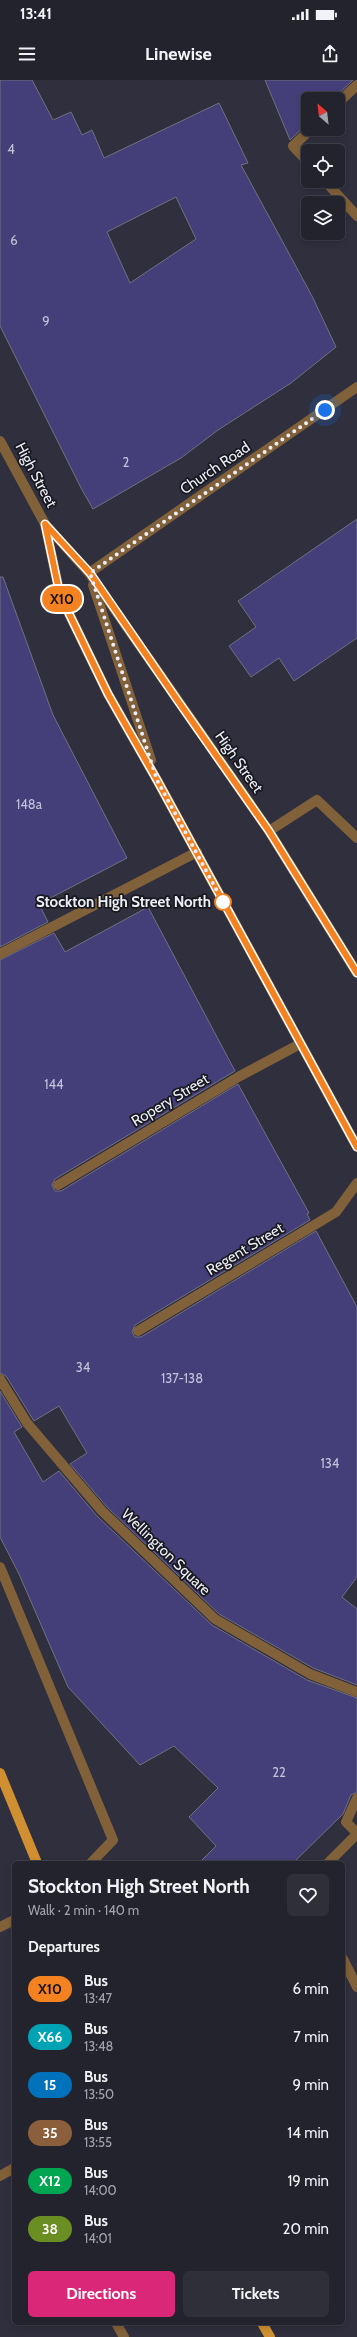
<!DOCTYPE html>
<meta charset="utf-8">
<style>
body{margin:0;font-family:Cabin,sans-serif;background:#2f2f3a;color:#f1f3f6;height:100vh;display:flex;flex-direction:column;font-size:15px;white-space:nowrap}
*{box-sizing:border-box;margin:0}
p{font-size:13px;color:#a3a4aa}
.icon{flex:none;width:22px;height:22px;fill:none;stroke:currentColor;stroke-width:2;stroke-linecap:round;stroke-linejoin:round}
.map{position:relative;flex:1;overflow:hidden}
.drawer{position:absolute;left:12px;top:1781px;width:333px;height:464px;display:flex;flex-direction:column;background:#23232e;border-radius:6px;box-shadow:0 2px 6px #0003,0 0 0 1px #40404a}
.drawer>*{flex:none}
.badge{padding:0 8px;border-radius:13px;font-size:14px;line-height:26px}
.needle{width:26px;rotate:332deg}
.controls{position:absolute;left:301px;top:12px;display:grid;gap:8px}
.controls a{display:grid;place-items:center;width:44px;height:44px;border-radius:6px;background:#23232e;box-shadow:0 2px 6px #0003,0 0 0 1px #40404a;font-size:20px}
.you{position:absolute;width:20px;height:20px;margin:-10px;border:3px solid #fff;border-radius:50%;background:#1a73e8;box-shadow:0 0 0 6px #1a73e833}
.map>.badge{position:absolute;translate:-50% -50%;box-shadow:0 0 0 2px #fff}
h2{padding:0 16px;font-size:15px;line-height:36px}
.round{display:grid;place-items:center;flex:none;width:42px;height:42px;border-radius:6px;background:#2f2f3a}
.summary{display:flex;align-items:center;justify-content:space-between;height:68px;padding:0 16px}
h1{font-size:19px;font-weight:700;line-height:30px}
.primary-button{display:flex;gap:8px;margin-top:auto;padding:8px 16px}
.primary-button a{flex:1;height:46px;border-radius:6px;background:#db2777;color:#fff;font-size:16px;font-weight:700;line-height:46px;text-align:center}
.primary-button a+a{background:#2f2f3a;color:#f1f3f6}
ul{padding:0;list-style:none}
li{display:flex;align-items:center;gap:12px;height:48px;padding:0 16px}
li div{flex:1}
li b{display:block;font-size:15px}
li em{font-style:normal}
li .badge{min-width:44px;font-weight:700;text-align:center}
.status{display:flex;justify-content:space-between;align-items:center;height:28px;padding:0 20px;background:#23232e;direction:ltr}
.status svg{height:11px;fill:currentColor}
header{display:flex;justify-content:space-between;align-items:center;height:52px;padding:0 16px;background:#23232e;font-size:18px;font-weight:700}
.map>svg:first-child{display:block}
.building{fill:#453f79;stroke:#707081;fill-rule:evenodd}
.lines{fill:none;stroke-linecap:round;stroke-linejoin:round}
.minor{stroke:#816139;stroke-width:10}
.major{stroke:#d08f30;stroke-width:10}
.line-casing{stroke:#fff;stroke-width:9}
.line{stroke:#f58220;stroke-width:6}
.walk{stroke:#ededf7;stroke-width:4;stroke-dasharray:0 7.2}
.stop-dot{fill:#fff;stroke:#f58220;stroke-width:2}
.labels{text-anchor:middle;stroke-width:3.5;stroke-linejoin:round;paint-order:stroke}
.number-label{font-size:13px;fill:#c3c2d8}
.street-label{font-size:15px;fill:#ededf7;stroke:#18181f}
.stop-label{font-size:15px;font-weight:bold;fill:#ededf7;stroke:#18181f;text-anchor:end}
</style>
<div class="status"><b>13:41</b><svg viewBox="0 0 49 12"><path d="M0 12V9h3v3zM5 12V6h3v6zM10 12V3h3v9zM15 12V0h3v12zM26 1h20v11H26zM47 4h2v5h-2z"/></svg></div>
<header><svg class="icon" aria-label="menu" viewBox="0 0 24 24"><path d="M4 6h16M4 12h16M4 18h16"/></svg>Linewise<svg class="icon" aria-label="share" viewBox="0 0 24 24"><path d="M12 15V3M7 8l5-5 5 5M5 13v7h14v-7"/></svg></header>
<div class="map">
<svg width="357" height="2257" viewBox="0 0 357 2257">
<rect width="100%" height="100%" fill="#2f2f3e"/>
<g class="building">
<path d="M0 0H32L53 40 71 32 82 55 92 50 104 78 219 23 248 83 241 85 312 216 336 267 291 303 218 350 181 378 93 429 81 408 0 246ZM176 117 196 159 130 203 107 152Z"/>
<path d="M265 0H353L333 19H308V43L290 60Z"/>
<path d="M357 439V558L294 601 279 578 251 597 229 566 256 547 238 521Z"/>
<path d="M0 497H3L53 635 127 778 39 824 48 842 0 867Z"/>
<path d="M148 827 235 991 55 1099 52 1105 55 1111H61L238 1004 309 1133 307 1134 310 1140 135 1245 132 1252 135 1257H141L316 1151 357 1227V1497L342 1517 357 1529V1605L313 1588 219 1534 107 1427 70 1384 87 1373 59 1326 34 1341 6 1296 0 1293V880L54 853 65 872Z"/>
<path d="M0 1311 22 1347 14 1352 43 1402 59 1391 97 1436 212 1545 307 1600 357 1618V1712L351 1715 343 1734 293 1783H199L216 1766 189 1737 218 1708 174 1666 140 1685 68 1607 19 1494 0 1457Z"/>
</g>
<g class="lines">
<g class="minor">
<path d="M338 23 357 5"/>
<path d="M308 82 293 66 311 49"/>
<path d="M325 101 357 136"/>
<path d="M0 361 45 444 89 493 214 672 269 751 357 893"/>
<path d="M45 444 60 515 108 614 157 700 357 1067"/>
<path d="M89 493 357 307"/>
<path d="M93 505 151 680"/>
<path d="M269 751 317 720 357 758"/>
<path d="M0 874 197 772"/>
<path d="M58 1105 240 996 300 964"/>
<path d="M138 1251 336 1132 357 1103"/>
<path d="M0 1299 27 1343 102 1431 215 1539 310 1594 357 1612"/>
<path d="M0 1487 113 1760 91 1783"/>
<path d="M357 1718 346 1742 357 1753"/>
<path d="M328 1783 357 1754"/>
<path d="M0 1847 14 1840"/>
<path d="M343 1879 357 1907"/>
<path d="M0 2096 14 2088"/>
<path d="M116 2243 124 2257"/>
</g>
<g class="major">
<path d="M0 1693 37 1783"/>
<path d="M262 2243 270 2257"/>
</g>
</g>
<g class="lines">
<defs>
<path id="line" d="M357 893 269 751 178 621 90 493 45 444 60 515 108 614 157 700 357 1067"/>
</defs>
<use href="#line" class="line-casing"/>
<use href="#line" class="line"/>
<path class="walk" d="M223 822 157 700 90 493 325 330"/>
</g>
<circle class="stop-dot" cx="223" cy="822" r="8"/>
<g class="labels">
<g class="number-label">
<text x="11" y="74">4</text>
<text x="14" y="165">6</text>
<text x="46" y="246">9</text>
<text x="126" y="387">2</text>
<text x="29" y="729">148a</text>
<text x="54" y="1009">144</text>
<text x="83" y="1292">34</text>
<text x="182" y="1303">137-138</text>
<text x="330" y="1388">134</text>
<text x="279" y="1697">22</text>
</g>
<g class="street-label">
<text transform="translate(215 388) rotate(-34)" y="5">Church Road</text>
<text transform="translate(36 395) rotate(62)" y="5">High Street</text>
<text transform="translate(239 682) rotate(55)" y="5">High Street</text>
<text transform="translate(170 1020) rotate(-31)" y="5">Ropery Street</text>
<text transform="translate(245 1169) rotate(-31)" y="5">Regent Street</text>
<text transform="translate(166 1472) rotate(44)" y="5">Wellington Square</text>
</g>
<g class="stop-label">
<text x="211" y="827">Stockton High Street North</text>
</g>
</g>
</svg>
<div class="controls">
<a><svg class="needle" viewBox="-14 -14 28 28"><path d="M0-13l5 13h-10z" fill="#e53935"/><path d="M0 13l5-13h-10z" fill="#a3a4aa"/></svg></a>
<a><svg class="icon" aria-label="locate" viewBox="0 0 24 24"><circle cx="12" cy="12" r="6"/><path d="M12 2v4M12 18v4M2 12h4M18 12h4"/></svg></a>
<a><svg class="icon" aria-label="layers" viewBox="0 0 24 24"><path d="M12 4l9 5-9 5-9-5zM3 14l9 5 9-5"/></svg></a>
</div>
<div class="you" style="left:325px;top:330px"></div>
<b class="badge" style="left:62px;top:519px;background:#f58220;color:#111">X10</b>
<section class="drawer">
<div class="summary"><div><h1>Stockton High Street North</h1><p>Walk · 2 min · 140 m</p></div><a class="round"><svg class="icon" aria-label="heart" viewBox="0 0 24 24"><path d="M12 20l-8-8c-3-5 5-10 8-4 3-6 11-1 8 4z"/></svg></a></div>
<h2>Departures</h2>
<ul>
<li><span class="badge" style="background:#f58220;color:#111">X10</span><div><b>Bus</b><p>13:47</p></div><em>6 min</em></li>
<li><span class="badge" style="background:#00a3b4;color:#fff">X66</span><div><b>Bus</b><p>13:48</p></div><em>7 min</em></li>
<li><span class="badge" style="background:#0072bc;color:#fff">15</span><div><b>Bus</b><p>13:50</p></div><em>9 min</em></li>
<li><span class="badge" style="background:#8b5e3c;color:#fff">35</span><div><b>Bus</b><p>13:55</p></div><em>14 min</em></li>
<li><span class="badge" style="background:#00a651;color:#fff">X12</span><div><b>Bus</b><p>14:00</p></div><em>19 min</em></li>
<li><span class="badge" style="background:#6b8e23;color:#fff">38</span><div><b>Bus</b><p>14:01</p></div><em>20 min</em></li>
</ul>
<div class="primary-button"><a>Directions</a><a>Tickets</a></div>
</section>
</div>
